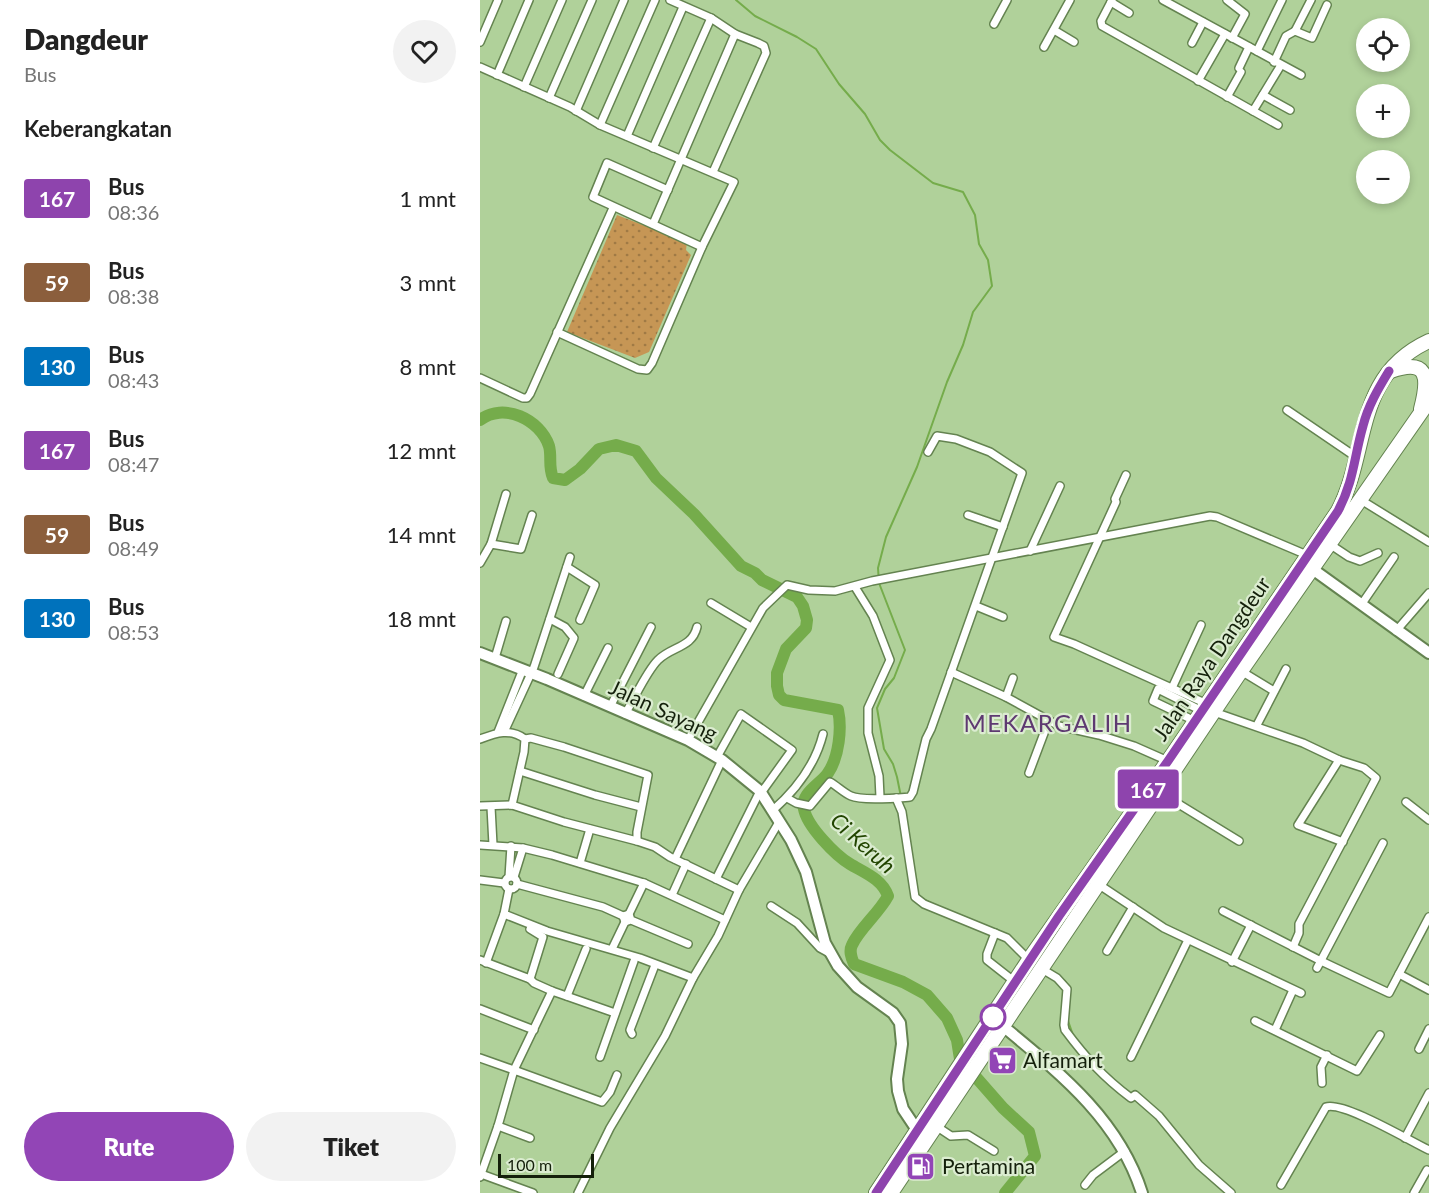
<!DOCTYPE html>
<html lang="id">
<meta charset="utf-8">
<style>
body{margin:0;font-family:Lato,sans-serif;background:#f2f2f2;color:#222;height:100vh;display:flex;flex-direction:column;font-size:22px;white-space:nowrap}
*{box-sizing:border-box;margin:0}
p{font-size:20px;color:#767676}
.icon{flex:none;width:33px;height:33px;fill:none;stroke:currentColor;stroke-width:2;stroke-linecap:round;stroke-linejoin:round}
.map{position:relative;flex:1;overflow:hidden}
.drawer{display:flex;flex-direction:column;background:#fff;width:480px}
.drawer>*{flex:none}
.badge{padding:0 12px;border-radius:4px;font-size:21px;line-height:39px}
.buttons{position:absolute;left:876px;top:18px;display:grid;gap:12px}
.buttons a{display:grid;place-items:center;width:54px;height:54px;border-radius:50%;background:#fff;box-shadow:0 3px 9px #0003;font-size:30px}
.scale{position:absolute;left:18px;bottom:15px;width:96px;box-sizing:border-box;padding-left:6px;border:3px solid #14200b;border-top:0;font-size:16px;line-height:21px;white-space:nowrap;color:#14200b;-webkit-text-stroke:4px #dbecd0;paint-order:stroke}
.map>.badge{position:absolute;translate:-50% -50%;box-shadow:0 0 0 3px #fff}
h2{padding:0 24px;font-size:22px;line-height:54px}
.round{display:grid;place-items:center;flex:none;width:63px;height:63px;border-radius:32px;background:#f2f2f2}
.head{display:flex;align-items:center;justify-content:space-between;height:102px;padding:0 24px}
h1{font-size:28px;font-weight:800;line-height:45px}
.primary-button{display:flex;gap:12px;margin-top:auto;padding:12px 24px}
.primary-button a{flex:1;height:69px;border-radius:36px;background:#9245b6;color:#fff;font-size:24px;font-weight:800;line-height:69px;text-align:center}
.primary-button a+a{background:#f2f2f2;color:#222}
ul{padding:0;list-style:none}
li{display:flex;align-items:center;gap:18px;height:84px;padding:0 24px}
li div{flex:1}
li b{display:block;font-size:22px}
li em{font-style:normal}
li .badge{min-width:66px;font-weight:700;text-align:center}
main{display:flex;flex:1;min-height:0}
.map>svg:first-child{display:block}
.grass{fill:url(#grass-dots)}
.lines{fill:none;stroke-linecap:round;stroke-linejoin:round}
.stream{stroke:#75ac4b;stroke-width:2}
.river{stroke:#75ac4b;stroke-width:12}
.street-casing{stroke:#648350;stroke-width:10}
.secondary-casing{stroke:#648350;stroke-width:14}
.highway-casing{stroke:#648350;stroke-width:16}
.street{stroke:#fff;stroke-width:7}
.secondary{stroke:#fff;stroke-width:10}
.highway{stroke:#fff;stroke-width:14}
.line-casing{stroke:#fff;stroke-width:14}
.line{stroke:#8e44ad;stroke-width:9}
.stop-dot{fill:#fff;stroke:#8e44ad;stroke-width:3}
.labels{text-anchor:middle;stroke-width:4.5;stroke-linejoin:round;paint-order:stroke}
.street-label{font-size:21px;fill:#14200b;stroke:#dbecd0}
.poi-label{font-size:21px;fill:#14200b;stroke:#dbecd0;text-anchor:start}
.water-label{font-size:22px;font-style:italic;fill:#224500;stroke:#dbecd0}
.quarter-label{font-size:24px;letter-spacing:1.5px;fill:#5e3971;stroke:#dbecd0}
</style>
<main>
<section class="drawer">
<div class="head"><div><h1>Dangdeur</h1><p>Bus</p></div><a class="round"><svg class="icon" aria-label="heart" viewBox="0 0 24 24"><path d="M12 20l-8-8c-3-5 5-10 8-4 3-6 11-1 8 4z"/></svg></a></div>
<h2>Keberangkatan</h2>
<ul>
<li><span class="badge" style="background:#8e44ad;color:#fff">167</span><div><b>Bus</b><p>08:36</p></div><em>1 mnt</em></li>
<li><span class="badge" style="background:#8b5e3c;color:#fff">59</span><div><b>Bus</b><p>08:38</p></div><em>3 mnt</em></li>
<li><span class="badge" style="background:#0072bc;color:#fff">130</span><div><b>Bus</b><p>08:43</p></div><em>8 mnt</em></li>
<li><span class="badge" style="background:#8e44ad;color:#fff">167</span><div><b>Bus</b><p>08:47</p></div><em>12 mnt</em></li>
<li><span class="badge" style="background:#8b5e3c;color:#fff">59</span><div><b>Bus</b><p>08:49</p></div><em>14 mnt</em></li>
<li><span class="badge" style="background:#0072bc;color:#fff">130</span><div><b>Bus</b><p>08:53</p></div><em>18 mnt</em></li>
</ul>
<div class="primary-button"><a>Rute</a><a>Tiket</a></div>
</section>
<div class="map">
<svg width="949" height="1193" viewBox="0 0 949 1193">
<defs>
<pattern id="grass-dots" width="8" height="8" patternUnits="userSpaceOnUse" patternTransform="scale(1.5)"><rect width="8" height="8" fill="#c69655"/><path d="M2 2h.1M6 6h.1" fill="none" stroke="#a07a45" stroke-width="1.8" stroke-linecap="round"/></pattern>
</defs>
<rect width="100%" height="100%" fill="#b0d19a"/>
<path class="grass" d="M137 215 207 242 206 250 211 255 169 352 155 358 87 332Z"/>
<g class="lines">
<g class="stream">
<path d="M256 0 275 16 317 37 336 49 359 84 385 114 400 140 410 150 453 183 483 192 495 215 499 244 508 260 512 286 493 312 483 345 467 382 437 467 406 537 398 568 399 583 425 650 414 678 405 689 397 708 404 749 413 764 417 777 423 807"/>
<path d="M437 892 439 897 451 903"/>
<path d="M567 967 585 981 587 985"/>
<path d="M587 1018 593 1035"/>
</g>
<path class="river" d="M0 420C23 402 60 419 69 446 72 457 68 466 73 478L85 480 100 469 119 449 136 445 156 451 176 478 214 514 261 566 275 573 282 580 317 597 323 606 327 620 326 628 306 649 297 673V686L299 695 304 700 358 710C362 728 359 757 348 773 341 784 320 793 324 809 327 826 355 855 370 864 385 873 402 879 408 896 399 913 379 929 372 945 369 951 371 957 374 964L423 982 447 995 467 1018 477 1040 480 1059 523 1108 549 1132 555 1156 525 1193"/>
<defs>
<g id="street">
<path d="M190 0 231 18 255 34 278 43 284 46 286 53 233 172"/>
<path d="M632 0 621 21 622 26 798 125"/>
<path d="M683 0 821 75"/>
<path d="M747 0 765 14 752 38"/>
<path d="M631 2 649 13"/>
<path d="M514 24 527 0"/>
<path d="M574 30 594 42"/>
<path d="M815 31 831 0"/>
<path d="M0 42 18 0"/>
<path d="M712 43 723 22"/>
<path d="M564 47 590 0"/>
<path d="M777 51 802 0"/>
<path d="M794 62 806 36 815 31 832 38 847 5"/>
<path d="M0 67 90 107 120 125 254 182 222 247 172 363 167 370 158 369 77 332"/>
<path d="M759 68 769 47"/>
<path d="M17 75 49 0"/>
<path d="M718 81 745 34"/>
<path d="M44 87 82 0"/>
<path d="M783 95 810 110"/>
<path d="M747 97 761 72"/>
<path d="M69 98 112 0"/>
<path d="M96 111 144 0"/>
<path d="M773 111 801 65"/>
<path d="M120 125 175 0"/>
<path d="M147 136 203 7"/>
<path d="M173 148 231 18"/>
<path d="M188 190 127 163 113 197 222 247"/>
<path d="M173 224 255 34"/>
<path d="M0 378 43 398H47L50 394 133 208"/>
<path d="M807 410 876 457"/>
<path d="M646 475 635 499 636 502 574 637 594 644 727 704"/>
<path d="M881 500 949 542"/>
<path d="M488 515 523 527"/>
<path d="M848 543 869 557 880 561 898 553"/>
<path d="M11 544 26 494"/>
<path d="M550 551 580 486"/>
<path d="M0 563 11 544 41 549 52 515"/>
<path d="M87 567 115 585 100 620"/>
<path d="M375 587 393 616 410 660 388 708V733L399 776 400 797"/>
<path d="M231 603 271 627"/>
<path d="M881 605 914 557"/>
<path d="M496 606 523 617"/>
<path d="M70 619 85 627 94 638 78 674"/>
<path d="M916 631 949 593"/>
<path d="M15 658 26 621"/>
<path d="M761 671 794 691"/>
<path d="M471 672 526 697 579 726 619 735 654 746 688 761"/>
<path d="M692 688 721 625"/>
<path d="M104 696 128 648"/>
<path d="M526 697 533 678"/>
<path d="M130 707 171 627"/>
<path d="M734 712 823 743 859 760 884 768 896 778 819 924V933L813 947"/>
<path d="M145 714C155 698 166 672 178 660 192 646 212 648 217 627"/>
<path d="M715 721 673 701 678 689 722 711"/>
<path d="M777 725 806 669"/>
<path d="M18 732 43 669"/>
<path d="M24 732 54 667 90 557"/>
<path d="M0 739C16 733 30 728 45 739L44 752 32 805"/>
<path d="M45 739 51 738 84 747 168 775 157 832V841"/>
<path d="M208 740 283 608 307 585 329 590 355 591 392 581 730 516 737 517 827 555"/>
<path d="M237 757 261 714 312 750 281 793"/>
<path d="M859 760 818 825 863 842"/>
<path d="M40 771 115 795 161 807"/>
<path d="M549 773 569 720"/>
<path d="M679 792 759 841"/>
<path d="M307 798 316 803 330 806 350 782C357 786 364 793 371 796 382 801 417 798 430 797L433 792 446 739 451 729 542 473 510 452 476 439 457 436 448 452"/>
<path d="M416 798 422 812 435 897 444 904 527 938 549 960"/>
<path d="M926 802 949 820"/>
<path d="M0 806 32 805 84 822 157 841 175 847 190 857 259 890"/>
<path d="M11 807 13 845"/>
<path d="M292 811C316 790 335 766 343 734"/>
<path d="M0 845 43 848 72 855 164 883 245 920"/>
<path d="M195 859 242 760"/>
<path d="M100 863 110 829"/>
<circle cx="31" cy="883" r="6"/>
<path d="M29 877 31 846"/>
<path d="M34 877 43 848"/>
<path d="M236 879 280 791"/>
<path d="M0 880 24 883"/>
<path d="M37 884 123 907 143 916"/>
<path d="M618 884 684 928 821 993"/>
<path d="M29 889 24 914 67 931 160 958 213 978"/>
<path d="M192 895 206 864"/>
<path d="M291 906 317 923 340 948 351 954"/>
<path d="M743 911 841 961 909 993 949 917"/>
<path d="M149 914 164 883"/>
<path d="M151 920 149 914 143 916 145 922 151 920 208 944"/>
<path d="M50 929 63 937 50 979"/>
<path d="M515 933 507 954V960L535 982"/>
<path d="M132 949 145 922"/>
<path d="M627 951 653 907"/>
<path d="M0 960 50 979 54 983 72 991"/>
<path d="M752 962 771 925"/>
<path d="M6 963 24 914"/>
<path d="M837 968 903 843"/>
<path d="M562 969 577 978 587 989 584 1025 585 1030C606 1058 623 1077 651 1098L655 1095 679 1116 719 1165 751 1193"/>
<path d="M919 974 949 990"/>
<path d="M87 996 106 949"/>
<path d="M0 1009 54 1030"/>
<path d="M775 1021 877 1071 900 1035"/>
<path d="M795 1030 813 990"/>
<path d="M152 1034 150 1030 175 965"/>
<path d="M939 1049 949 1029"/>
<path d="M120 1057 154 961"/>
<path d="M651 1057 708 940"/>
<path d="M0 1058 34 1070 72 991 135 1013"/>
<path d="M842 1083 841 1067 847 1055"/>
<path d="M456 1126 471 1136 488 1135 514 1151"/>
<path d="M50 1138 18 1126 34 1070 122 1102 130 1092 137 1075"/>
<path d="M925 1138 949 1093"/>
<path d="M1 1174 53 1193"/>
<path d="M0 1177 18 1126"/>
<path d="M605 1185 613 1175 645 1151"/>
<path d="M801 1185 846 1107C863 1101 930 1141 949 1150"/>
<path d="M98 1193 130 1128 185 1036 213 978 238 936 259 890 299 822"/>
<path d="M934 1193 947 1170"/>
</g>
<g id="secondary">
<path d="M831 568 949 653"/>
<path d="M0 653 67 679 208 740 242 760 280 791 311 840 326 872 345 943 358 966 377 987 413 1013 420 1023 422 1044 417 1079 418 1091 423 1109 437 1130"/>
<path d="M524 1027C581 1074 639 1120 662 1193"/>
</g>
<g id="highway">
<path d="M911 371C949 358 949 378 941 409"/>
<path d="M396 1193 552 955 688 761 858 511C890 450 873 376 949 341"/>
<path d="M411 1193 761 671 949 401"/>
</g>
</defs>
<use href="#street" class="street-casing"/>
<use href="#secondary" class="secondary-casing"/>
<use href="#highway" class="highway-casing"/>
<use href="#street" class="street"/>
<use href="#secondary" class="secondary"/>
<use href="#highway" class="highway"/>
</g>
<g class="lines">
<defs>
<path id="line" d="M396 1193 579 916 688 761 858 511C874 481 874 457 883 426 888 406 898 389 909 371"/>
</defs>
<use href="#line" class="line-casing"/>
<use href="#line" class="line"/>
</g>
<defs>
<symbol id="supermarket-square" viewBox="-11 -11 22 22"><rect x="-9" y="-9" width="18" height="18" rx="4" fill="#9245b6" stroke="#dbecd0"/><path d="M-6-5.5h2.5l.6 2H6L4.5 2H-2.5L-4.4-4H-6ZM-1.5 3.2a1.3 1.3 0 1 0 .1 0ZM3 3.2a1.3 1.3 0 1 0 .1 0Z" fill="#fff"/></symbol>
<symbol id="fuel-square" viewBox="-11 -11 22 22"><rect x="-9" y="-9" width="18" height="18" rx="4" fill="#9245b6" stroke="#dbecd0"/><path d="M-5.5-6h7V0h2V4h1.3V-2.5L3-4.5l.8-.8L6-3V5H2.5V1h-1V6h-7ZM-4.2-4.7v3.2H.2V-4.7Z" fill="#fff"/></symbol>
</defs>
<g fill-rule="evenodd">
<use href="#supermarket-square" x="506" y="1044" width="33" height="33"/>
<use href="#fuel-square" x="424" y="1150" width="33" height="33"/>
</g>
<circle class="stop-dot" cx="513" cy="1017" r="12"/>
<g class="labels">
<g class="street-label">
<text transform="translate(732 659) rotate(-56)" y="7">Jalan Raya Dangdeur</text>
<text transform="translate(183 711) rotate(25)" y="7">Jalan Sayang</text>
</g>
<g class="poi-label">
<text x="543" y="1068">Alfamart</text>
<text x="462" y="1174">Pertamina</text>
</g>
<g class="water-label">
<text transform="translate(383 843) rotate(42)" y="8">Ci Keruh</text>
</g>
<g class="quarter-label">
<text x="568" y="732">MEKARGALIH</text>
</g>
</g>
</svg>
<div class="buttons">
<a><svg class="icon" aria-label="locate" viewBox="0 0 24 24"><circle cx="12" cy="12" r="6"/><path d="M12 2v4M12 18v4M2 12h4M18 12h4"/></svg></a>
<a>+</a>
<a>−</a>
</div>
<div class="scale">100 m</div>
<b class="badge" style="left:668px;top:789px;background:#8e44ad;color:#fff">167</b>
</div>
</main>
